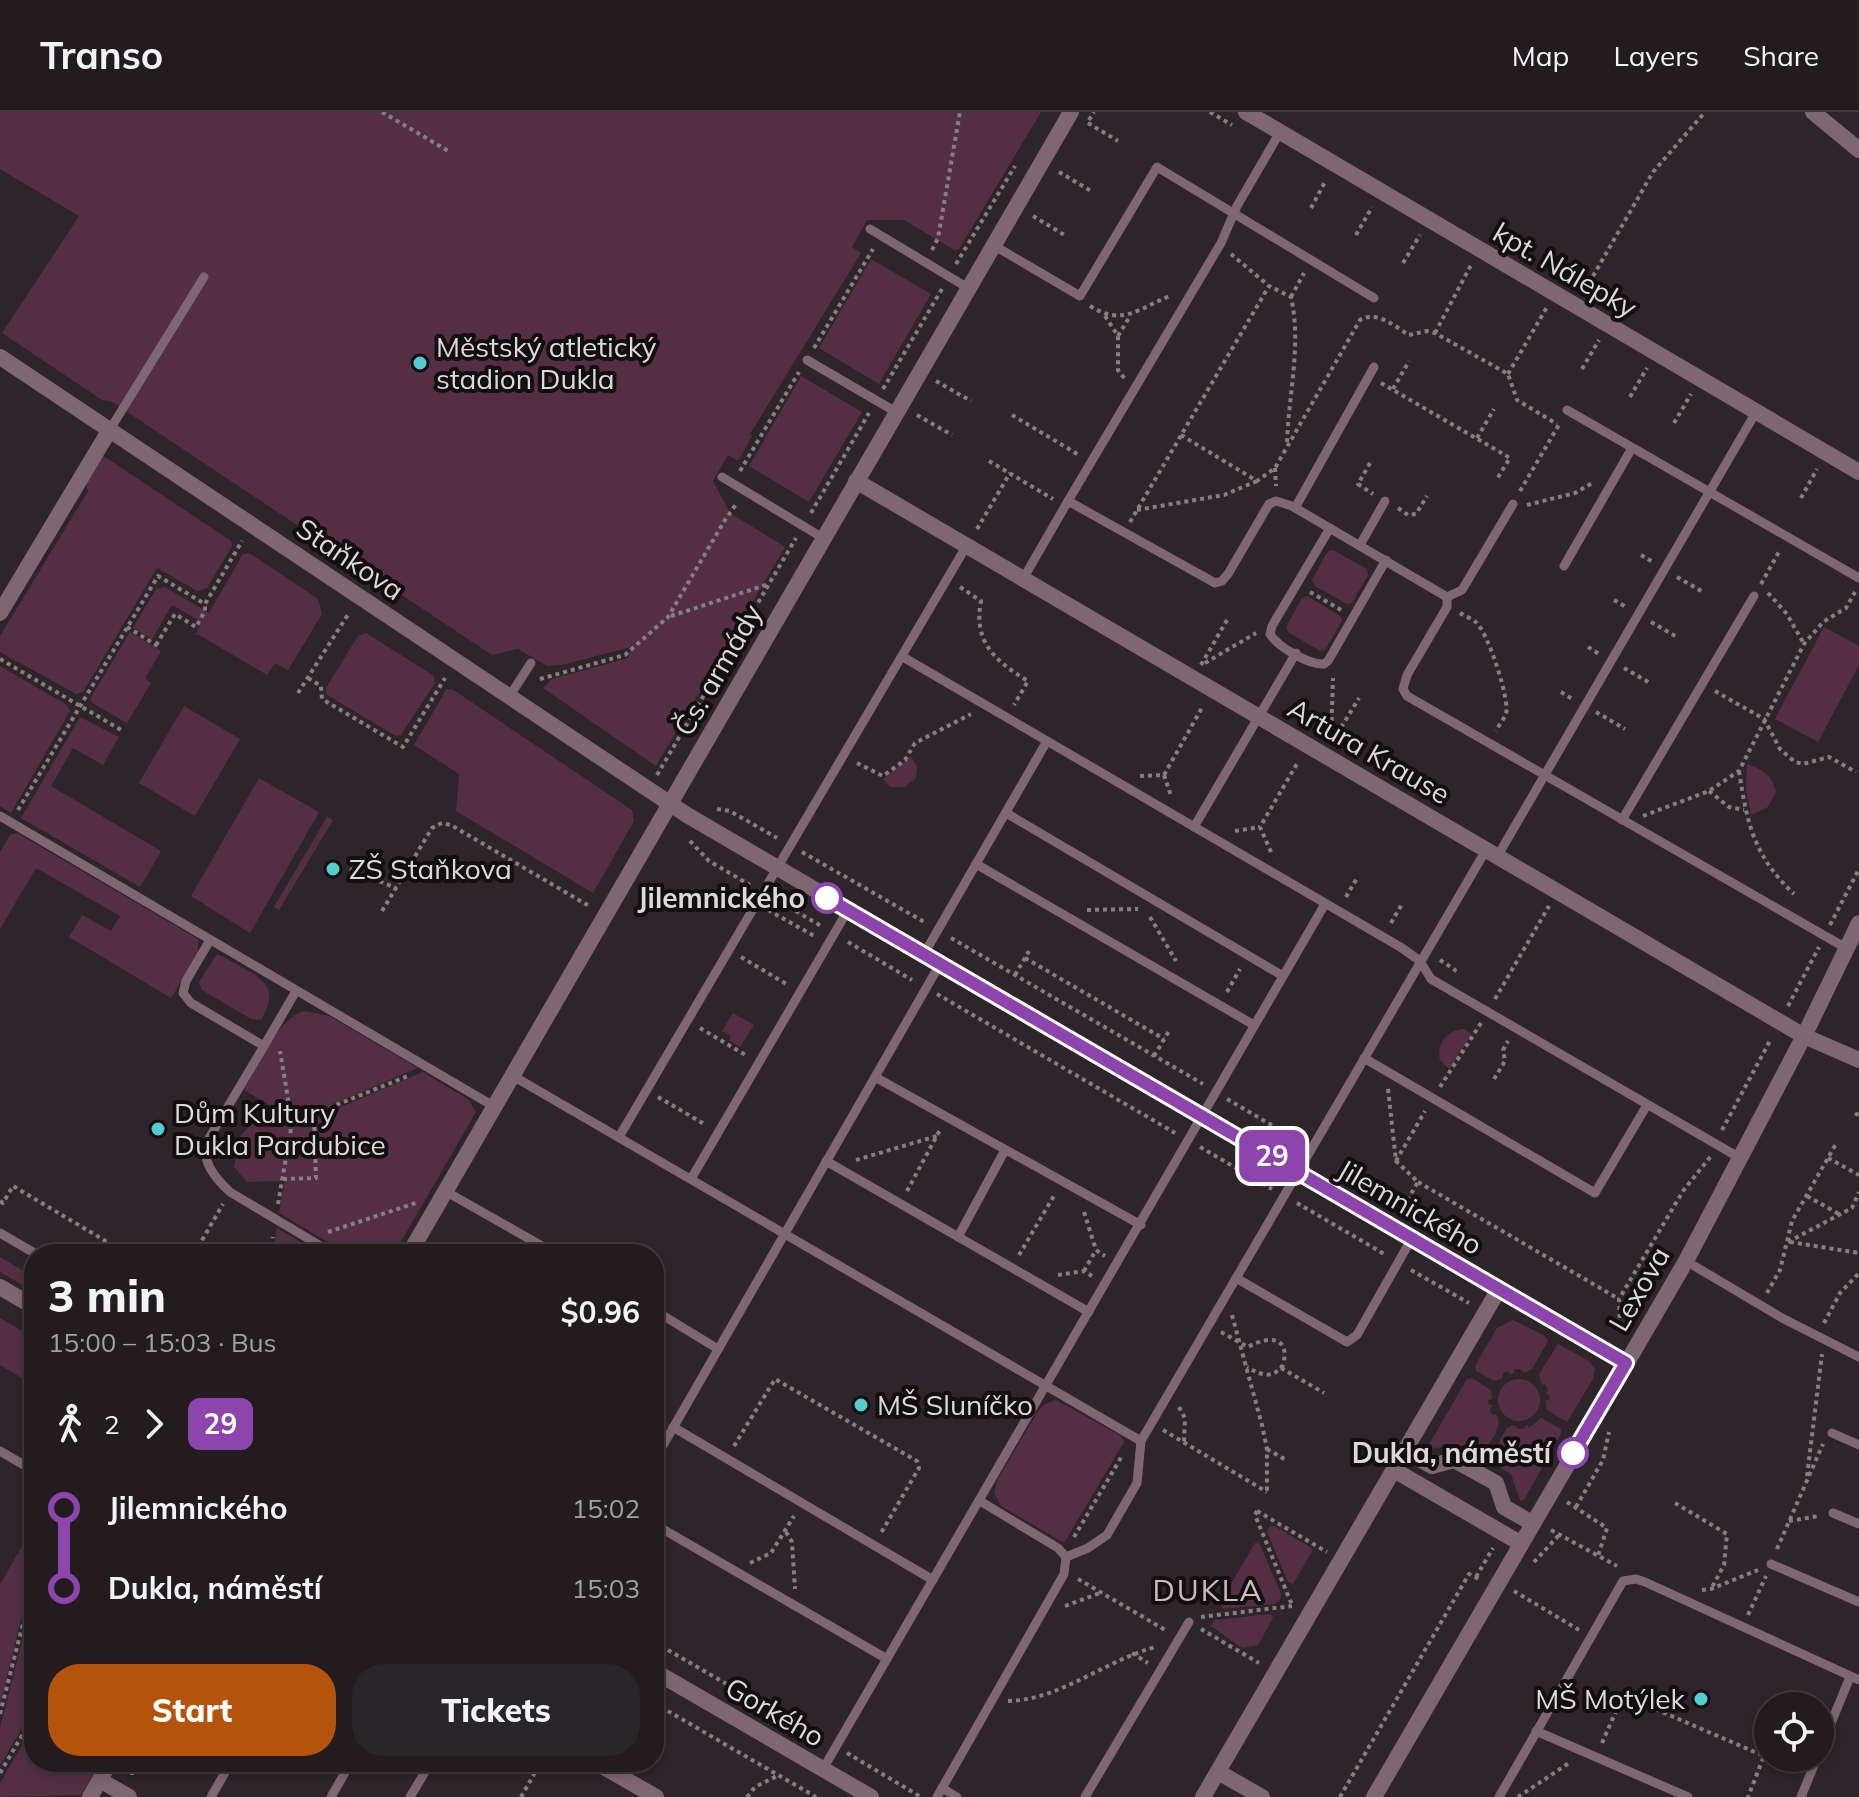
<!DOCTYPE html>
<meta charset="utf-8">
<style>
body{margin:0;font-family:Mulish,sans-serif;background:#2a2528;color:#f1f3f6;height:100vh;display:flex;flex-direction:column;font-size:30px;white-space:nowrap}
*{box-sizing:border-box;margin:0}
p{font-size:26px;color:#a2a1a4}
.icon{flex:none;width:44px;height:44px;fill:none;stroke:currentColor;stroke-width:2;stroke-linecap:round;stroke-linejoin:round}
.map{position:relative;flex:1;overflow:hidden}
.drawer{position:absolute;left:24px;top:1132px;width:640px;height:528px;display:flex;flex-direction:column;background:#221c1f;border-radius:32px;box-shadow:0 4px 12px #0003,0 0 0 2px #3f3a3d}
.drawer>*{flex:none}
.badge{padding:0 16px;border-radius:12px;font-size:28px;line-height:52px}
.buttons{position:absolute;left:1754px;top:1580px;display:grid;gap:16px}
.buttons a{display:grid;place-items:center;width:80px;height:80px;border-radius:50%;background:#221c1f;box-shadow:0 4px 12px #0003,0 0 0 2px #3f3a3d;font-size:40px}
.map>.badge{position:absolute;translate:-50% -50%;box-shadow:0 0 0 4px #fff}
.legs{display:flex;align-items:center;gap:12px;height:88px;padding:0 24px;font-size:26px}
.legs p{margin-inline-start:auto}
.head{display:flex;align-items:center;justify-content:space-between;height:136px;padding:0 24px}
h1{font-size:44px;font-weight:800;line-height:60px}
.button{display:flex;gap:16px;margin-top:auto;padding:16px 24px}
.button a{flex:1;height:92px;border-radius:32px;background:#b45309;color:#fff;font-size:32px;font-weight:800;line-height:92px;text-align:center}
.button a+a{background:#2a2528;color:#f1f3f6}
ul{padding:0 24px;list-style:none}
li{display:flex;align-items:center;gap:28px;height:80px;font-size:30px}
li i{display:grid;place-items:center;width:12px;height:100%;margin:0 10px;background:currentColor}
li i::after{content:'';width:20px;height:20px;margin:-10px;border:6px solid;border-radius:50%;background:#221c1f}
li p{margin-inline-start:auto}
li:first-child i{background:linear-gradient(#0000 50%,currentColor 0)}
li:last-child i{background:linear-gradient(currentColor 50%,#0000 0)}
header{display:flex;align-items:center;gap:48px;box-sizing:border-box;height:112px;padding:0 40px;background:#221c1f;border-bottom:2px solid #3f3a3d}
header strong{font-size:38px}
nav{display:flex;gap:44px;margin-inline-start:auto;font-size:28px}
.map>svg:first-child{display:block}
.green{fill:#542f44}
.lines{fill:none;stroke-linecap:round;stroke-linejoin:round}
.path{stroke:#867f82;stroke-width:4;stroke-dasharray:4 4;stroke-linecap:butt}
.lane{stroke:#7f6673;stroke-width:9}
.street{stroke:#7f6673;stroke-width:16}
.line-1-casing{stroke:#fff;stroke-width:18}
.line-1{stroke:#8e44ad;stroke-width:12}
.poi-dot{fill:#52cdce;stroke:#130f11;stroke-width:3}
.stop-1-dot{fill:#fff;stroke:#8e44ad;stroke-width:4}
.labels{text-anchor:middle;stroke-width:8;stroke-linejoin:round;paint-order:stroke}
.street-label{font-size:28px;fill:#ded8db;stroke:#130f11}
.poi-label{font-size:28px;fill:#ded8db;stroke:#130f11;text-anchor:start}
.stop-label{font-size:28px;font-weight:bold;fill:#ded8db;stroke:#130f11;text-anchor:end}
.neighbourhood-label{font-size:30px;letter-spacing:2px;fill:#c9bdc3;stroke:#130f11}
</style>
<header>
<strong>Transo</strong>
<nav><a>Map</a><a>Layers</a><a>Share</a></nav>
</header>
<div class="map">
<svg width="1859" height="1685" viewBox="0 0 1859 1685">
<rect width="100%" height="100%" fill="#2d2529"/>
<g class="green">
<path d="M0 0H1041L959 137 954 138 904 108H867L852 135 861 141 750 322 752 324 738 349 728 343 713 369 730 401 785 435 656 654 543 576 552 567 628 546 631 535 562 553 547 554 518 537 492 543 111 289 102 288 2 221 79 104 0 57Z"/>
<path d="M871 147 931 182 879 272 819 236Z"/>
<path d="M801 264 862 300 809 390 749 354Z"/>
<path d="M102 343 231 429 232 434 207 476 197 479 157 456 83 580 76 582 0 540V524L88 379 86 370Z"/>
<path d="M1333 438 1367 457 1368 463 1352 491 1347 492 1315 474 1312 468 1328 439Z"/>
<path d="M249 441 318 487 322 502 288 558 275 551 267 563 199 523H195L202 510 172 493 152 527 133 516 156 477 165 475 209 501 243 442Z"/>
<path d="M1307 484 1340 504 1342 509 1325 538 1320 539 1288 520 1286 515 1302 486Z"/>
<path d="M1824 515 1859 534V553L1818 630 1775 607Z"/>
<path d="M130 520 161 539 145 566 151 571 127 611 92 591 90 587Z"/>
<path d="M366 521 434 564 435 571 401 623 396 624 327 583 326 576 358 524Z"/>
<path d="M0 554 67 593 70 599 11 701 0 694Z"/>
<path d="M452 577 632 698 634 709 593 781 456 699 459 662 414 633 446 578Z"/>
<path d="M184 594 240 627 195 704 139 671Z"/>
<path d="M80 605 119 625 103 653 73 636 51 674 161 739 140 775 21 706Z"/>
<path d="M911 644 917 655 916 666 905 675H890L883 667Z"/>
<path d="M1747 652C1763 658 1772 663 1776 680L1768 695 1751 703 1746 677Z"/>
<path d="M259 666 319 700 250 821 191 784Z"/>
<path d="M327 705 333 708 279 798 274 795Z"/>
<path d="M17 721 198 827V843L171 886 69 825 82 803 111 819 120 804 36 756 0 817V740L10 723Z"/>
<path d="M217 842C227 846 236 852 245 857 269 871 277 881 261 908L251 907 202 878 199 870Z"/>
<path d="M305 899 329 904 418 956 295 1008 244 978C258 955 278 905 305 899Z"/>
<path d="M733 901 754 913 740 935 729 928 731 924 722 919Z"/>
<path d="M1464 917 1472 922 1449 957 1440 948C1436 932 1447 918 1464 917Z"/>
<path d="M423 960 469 988 476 1000 394 1142H348L279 1101 285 1069 247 1070 234 1055 240 1024 253 1010 294 1015Z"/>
<path d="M277 1116 320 1142H273Z"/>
<path d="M0 1145 34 1165V1180L0 1160Z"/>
<path d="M0 1206 34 1226V1273L0 1253Z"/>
<path d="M1513 1208 1545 1224 1548 1229 1532 1257 1524 1261 1520 1257H1514V1261L1510 1262 1508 1259 1503 1261 1502 1267 1494 1269 1476 1259 1475 1254 1497 1216Z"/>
<path d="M1558 1232 1589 1249 1595 1257 1593 1267 1567 1310 1547 1298 1545 1289 1550 1287 1549 1282H1546L1548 1277 1545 1272 1542 1273 1539 1262Z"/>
<path d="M1472 1266 1491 1278 1492 1287 1488 1288 1489 1293H1492L1490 1298 1492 1303 1496 1302C1505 1314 1489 1332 1481 1342L1457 1332 1431 1337 1428 1334 1467 1267Z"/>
<circle cx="1519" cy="1288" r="21"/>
<path d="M1056 1288 1121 1324 1124 1330 1064 1431 1001 1394 994 1381 998 1367 1038 1299 1045 1292Z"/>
<path d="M1541 1306 1561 1317V1322L1524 1388 1520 1389 1511 1362 1492 1350 1490 1345 1507 1316 1514 1313 1518 1317H1523L1527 1313 1529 1316Z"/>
<path d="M34 1414V1481L23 1499 0 1594V1472Z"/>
<path d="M1274 1414 1312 1436V1440L1293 1472 1288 1470 1267 1420 1269 1415Z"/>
<path d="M1259 1430 1281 1482 1280 1488 1275 1492 1223 1497 1220 1491 1255 1431Z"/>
<path d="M34 1493V1595L0 1654V1616L29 1501Z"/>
<path d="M1271 1502 1273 1506 1258 1533 1242 1536 1211 1514 1215 1508Z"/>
<path d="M34 1613V1650H100L81 1683 0 1685V1671Z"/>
</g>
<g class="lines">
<g class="path">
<path d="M382 0 450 40"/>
<path d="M1210 0 1232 13"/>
<path d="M1089 8 1094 0"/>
<path d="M1088 11 1118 29"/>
<path d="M1059 60 1091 79"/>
<path d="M1311 96 1326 68"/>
<path d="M1033 104 1066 124"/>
<path d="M1356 123 1372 95"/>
<path d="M932 138 938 126 960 0"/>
<path d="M1231 142 1269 174 1291 185C1302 234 1288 283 1287 333"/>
<path d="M1403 151 1420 123"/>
<path d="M956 152 1015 54"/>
<path d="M1585 178 1653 60 1705 0"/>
<path d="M1291 185 1304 161"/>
<path d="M1090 194C1123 215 1139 196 1170 184"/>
<path d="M1105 204 1118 224V258L1125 267"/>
<path d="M1435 221 1471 153"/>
<path d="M1118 224 1130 204"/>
<path d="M814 236 873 137"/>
<path d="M1582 257 1599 228"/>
<path d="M1508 262 1547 195"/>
<path d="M936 269 971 289"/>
<path d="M1381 271 1510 346 1497 367"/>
<path d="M883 277 942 177"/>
<path d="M1393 277 1409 249"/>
<path d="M1630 285 1647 256"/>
<path d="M917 303 952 323"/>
<path d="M1012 303 1079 343"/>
<path d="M1674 311 1691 282"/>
<path d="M1181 323 1257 369 1275 356 1360 208C1377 198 1394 214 1409 223L1427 219 1435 221 1508 262 1517 288 1557 312"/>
<path d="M1477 326 1494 297"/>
<path d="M989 349 1053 387"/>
<path d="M1370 351 1358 372 1373 382"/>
<path d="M1275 356 1276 374"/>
<path d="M740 359 799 260"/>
<path d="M1520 379 1560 311"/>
<path d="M1801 386 1817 357"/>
<path d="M1527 393 1575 381 1594 370"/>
<path d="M1398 396 1408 403 1416 402 1427 384"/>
<path d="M1137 398 1224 383 1257 369"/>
<path d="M811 401 869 301"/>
<path d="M1130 410 1269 174"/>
<path d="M977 417 1010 361"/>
<path d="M1641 443 1653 450"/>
<path d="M1677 465 1703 480"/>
<path d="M1761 472 1780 438"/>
<path d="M960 475 981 489C973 530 995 549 1028 569L1014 593"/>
<path d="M1310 480 1341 498"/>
<path d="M1768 481 1787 502 1804 532"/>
<path d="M1614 488 1626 495"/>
<path d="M1460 501C1465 504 1472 507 1477 511 1488 522 1510 587 1506 602 1504 607 1499 613 1496 619"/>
<path d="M671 504 769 472"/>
<path d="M1651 510 1677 525"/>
<path d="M127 515 161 536"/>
<path d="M156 533 175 502 196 515 205 499V492"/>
<path d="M1588 535 1599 542"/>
<path d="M0 547 123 619"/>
<path d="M1205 551 1256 521"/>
<path d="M1201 553 1227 508"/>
<path d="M1624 556 1650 571"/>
<path d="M308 566 321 574 322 587 403 635 445 566"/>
<path d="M540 567 625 543 668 505 725 408 737 391"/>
<path d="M1715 579 1764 607 1780 637 1795 650 1803 652 1829 645 1856 660"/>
<path d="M1561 580 1574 588"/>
<path d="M298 581 349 501"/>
<path d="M1596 600 1625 617"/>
<path d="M1331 625 1333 566"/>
<path d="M1333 629 1359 586"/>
<path d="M857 651 883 664 905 648 915 631 971 602"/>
<path d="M1739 659C1747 712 1754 744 1794 782"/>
<path d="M657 663 796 426"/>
<path d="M1164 663 1171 684"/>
<path d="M1140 664 1164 663 1203 594"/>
<path d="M1709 679 1729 695 1744 698"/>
<path d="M717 697 730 699 777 726"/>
<path d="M18 698 158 464 205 492 242 429"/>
<path d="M1643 704 1709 679 1739 659 1804 532 1823 510 1846 496 1855 480"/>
<path d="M1235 719 1260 715"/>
<path d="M690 729 709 749 750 773"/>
<path d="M802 740 926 811"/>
<path d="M1271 740 1260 715 1298 650"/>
<path d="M350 757 396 776"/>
<path d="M1346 785 1357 766"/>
<path d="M775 787 823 815"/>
<path d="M768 798 816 825"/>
<path d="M1087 798 1138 797"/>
<path d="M382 799 432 716 442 711 451 713 589 794"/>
<path d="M1150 805 1176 849"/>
<path d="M1391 811 1402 792"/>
<path d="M1830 813 1859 757"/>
<path d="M951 826 1203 972"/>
<path d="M848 830 912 868"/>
<path d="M741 845 788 873"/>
<path d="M1025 846 1164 927"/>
<path d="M1440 848 1455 858 1452 862"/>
<path d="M1015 863 1029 839"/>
<path d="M1227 880 1240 857"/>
<path d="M937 882 1175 1021"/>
<path d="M1495 887 1549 794"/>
<path d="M1788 894 1819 835"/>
<path d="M700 916 747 944"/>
<path d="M1154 944 1169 919"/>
<path d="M1494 967 1505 949 1503 938 1508 929"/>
<path d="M1440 975 1481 911"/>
<path d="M1388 977 1396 1049 1418 1070 1401 1099"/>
<path d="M658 985 706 1013"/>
<path d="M1227 987 1299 1029"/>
<path d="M1856 1004 1859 997"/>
<path d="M292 1011 410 963"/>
<path d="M1722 1018 1771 927"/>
<path d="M1200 1035 1272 1077"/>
<path d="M1828 1046 1859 1063"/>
<path d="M856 1048 937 1024"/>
<path d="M1396 1049 1425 999"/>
<path d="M283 1067 316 1066 314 1002"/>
<path d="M1418 1070 1619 1187"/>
<path d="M907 1079 941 1016"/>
<path d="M1807 1084 1839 1102"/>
<path d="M0 1089 3 1091 13 1074 109 1131 103 1142"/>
<path d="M1297 1091 1386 1143"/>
<path d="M278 1092 292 1011 280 939"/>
<path d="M1084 1100 1096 1138 1105 1144"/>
<path d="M328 1120 419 1090"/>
<path d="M1788 1130 1852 1096 1859 1080"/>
<path d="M1790 1130 1859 1141"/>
<path d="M194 1142 223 1092"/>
<path d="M265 1142 290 1133"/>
<path d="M270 1142 273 1125"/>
<path d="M1019 1143 1055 1082"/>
<path d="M1411 1158 1469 1191"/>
<path d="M1084 1159 1096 1138"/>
<path d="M1058 1163 1084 1159 1092 1164"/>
<path d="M1767 1181 1780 1158 1792 1109 1837 1030"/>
<path d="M1232 1203 1262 1313 1267 1337V1380"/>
<path d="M1824 1211 1840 1181 1859 1161"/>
<path d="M1620 1214 1619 1187 1683 1079 1711 1044"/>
<path d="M1221 1220 1248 1235C1267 1224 1291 1223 1283 1253 1272 1268 1261 1263 1247 1255"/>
<path d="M1281 1256 1324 1281"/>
<path d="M1179 1295 1185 1306 1184 1331"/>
<path d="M1163 1318 1267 1380"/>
<path d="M734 1334 775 1267 917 1349 919 1356 881 1421"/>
<path d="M1267 1337 1286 1348"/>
<path d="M1807 1364 1822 1242"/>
<path d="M1567 1390 1607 1416 1598 1444"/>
<path d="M1675 1391 1727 1422 1724 1453 1711 1477"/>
<path d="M1576 1395 1603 1348 1609 1320"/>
<path d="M1257 1399 1255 1403 1292 1493"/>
<path d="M1257 1399 1327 1440"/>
<path d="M1789 1409 1819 1404"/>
<path d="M1551 1418 1617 1454"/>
<path d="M786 1420 792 1430 795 1477"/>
<path d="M1074 1425 1122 1344"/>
<path d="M1777 1437 1823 1332"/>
<path d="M1534 1450 1560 1422"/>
<path d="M750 1451 771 1441 794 1404"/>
<path d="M1476 1465 1493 1436"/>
<path d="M1078 1467 1167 1519"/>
<path d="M1702 1478 1711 1477 1758 1458"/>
<path d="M1514 1479 1579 1518"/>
<path d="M1065 1494 1100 1481"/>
<path d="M1748 1503 1766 1464"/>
<path d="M1201 1505 1292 1494"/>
<path d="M1201 1517 1259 1551"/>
<path d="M654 1530 825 1629"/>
<path d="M1132 1541 1148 1551"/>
<path d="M1008 1589C1061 1588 1105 1548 1156 1535"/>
<path d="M654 1591 816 1685"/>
<path d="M0 1602 26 1500 34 1486"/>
<path d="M1602 1631 1623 1583 1764 1644 1748 1685"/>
<path d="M847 1641 921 1685"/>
<path d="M0 1661 34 1603"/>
<path d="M132 1663V1650"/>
<path d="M521 1685 541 1650"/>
<path d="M747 1685 755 1675 779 1663"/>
<path d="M1340 1685 1469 1462 1479 1467"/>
<path d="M1518 1685 1569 1651"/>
</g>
<g class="lane">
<path d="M870 117 968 176"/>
<path d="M993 133 1080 184 1157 55 1374 186"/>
<path d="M807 248 896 300"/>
<path d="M1567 298 1859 466"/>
<path d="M109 319 204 165"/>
<path d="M722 365 823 426"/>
<path d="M1068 389 1221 131 1237 94 1280 20"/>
<path d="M1295 396 1374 255"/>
<path d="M1330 416 1272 514 1270 522C1278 535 1309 553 1324 552L1328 549 1386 448"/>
<path d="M1360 433 1385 389"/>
<path d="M1564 454 1632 336"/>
<path d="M1023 467 1068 389 1215 471 1222 469 1228 462 1269 392 1276 389 1292 394 1447 485V495L1407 563 1403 577 1407 584 1846 836"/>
<path d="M1447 485 1462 478 1513 392"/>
<path d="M903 545 1402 836 1420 849 1431 867 1740 1046"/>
<path d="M509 585 531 551"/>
<path d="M1006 701 1283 864"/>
<path d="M0 704 495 995"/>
<path d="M1622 708 1754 484"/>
<path d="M1194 715 1296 541"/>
<path d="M1497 745 1756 300"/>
<path d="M976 752 1254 913"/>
<path d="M210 828 186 869 183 881 191 891 264 934 296 879"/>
<path d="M924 842 1047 629"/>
<path d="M264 934 208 1028C200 1049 215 1066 230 1080L334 1142"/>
<path d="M1364 946 1595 1081 1647 993"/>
<path d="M513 964 1141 1329"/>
<path d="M875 965 1141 1113"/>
<path d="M619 1025 967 433"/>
<path d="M826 1049 1089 1200"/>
<path d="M691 1067 848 798"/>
<path d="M445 1079 556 1142"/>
<path d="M0 1121 36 1142"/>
<path d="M958 1125 1005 1038"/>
<path d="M1686 1149 1782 1206 1859 1245"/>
<path d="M1236 1166 1347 1230 1357 1223 1412 1126"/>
<path d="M654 1198 718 1237"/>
<path d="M673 1315 933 1468"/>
<path d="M1832 1321 1859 1333"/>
<path d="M0 1339 34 1359"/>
<path d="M654 1349 940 852"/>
<path d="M980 1389 1058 1436 1066 1445"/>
<path d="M1833 1401 1859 1412"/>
<path d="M654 1412 887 1547"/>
<path d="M1771 1452 1859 1490"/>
<path d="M1536 1619 1688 1685"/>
<path d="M1820 1638 1850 1565"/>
<path d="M823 1657 1325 792"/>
<path d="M942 1676 957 1685"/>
<path d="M211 1685 231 1650"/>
<path d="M331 1685 351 1650"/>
<path d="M410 1685 431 1650"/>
<path d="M937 1685 1064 1462 1066 1445 1088 1436 1107 1423 1137 1371 1141 1329 1486 738"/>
<path d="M1085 1685 1189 1510"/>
<path d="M1499 1685 1623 1469 1636 1467 1645 1470 1859 1568"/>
<path d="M1801 1685 1817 1646"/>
</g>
<g class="street">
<path d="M1246 0 1859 360"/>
<path d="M1813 0 1859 38"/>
<path d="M0 245 687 703 1626 1251"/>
<path d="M856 369 1804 924 1859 948"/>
<path d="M0 501 109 319"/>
<path d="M409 1142 1071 0"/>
<path d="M0 1175 34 1195"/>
<path d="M1405 1339 1432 1354 1454 1348 1496 1371 1504 1395 1532 1411"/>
<path d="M1394 1358 1520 1431"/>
<path d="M654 1559 871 1685"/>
<path d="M595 1650 656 1685"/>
<path d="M1218 1660 1262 1685"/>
<path d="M100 1668 129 1685"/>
<path d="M90 1685 110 1650"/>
<path d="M1203 1685 1499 1177"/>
<path d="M1374 1685 1686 1149 1804 924 1859 811"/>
</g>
</g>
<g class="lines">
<defs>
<path id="line-1" d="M827 786 1626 1251 1573 1341"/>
</defs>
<use href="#line-1" class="line-1-casing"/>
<use href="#line-1" class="line-1"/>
</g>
<g class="poi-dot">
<circle cx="420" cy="251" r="8"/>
<circle cx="333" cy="757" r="8"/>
<circle cx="158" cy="1017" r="8"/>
<circle cx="861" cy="1293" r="8"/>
<circle cx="1701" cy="1587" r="8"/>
</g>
<g class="stop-1-dot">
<circle cx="827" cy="786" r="14"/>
<circle cx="1573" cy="1341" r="14"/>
</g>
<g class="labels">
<g class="street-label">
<text transform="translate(1565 158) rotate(30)" y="10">kpt. Nálepky</text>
<text transform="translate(350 447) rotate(34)" y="10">Staňkova</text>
<text transform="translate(718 558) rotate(-60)" y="10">Čs. armády</text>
<text transform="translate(1369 639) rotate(30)" y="10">Artura Krause</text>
<text transform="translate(1410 1095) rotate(30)" y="10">Jilemnického</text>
<text transform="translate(1639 1177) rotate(-60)" y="10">Lexova</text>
<text transform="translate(775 1600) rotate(30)" y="10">Gorkého</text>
</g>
<g class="poi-label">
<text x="436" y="245">Městský atletický<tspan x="436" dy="32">stadion Dukla</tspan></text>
<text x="349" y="767">ZŠ Staňkova</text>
<text x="174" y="1011">Dům Kultury<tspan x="174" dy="32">Dukla Pardubice</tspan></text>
<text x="877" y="1303">MŠ Sluníčko</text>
<text x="1685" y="1597" text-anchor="end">MŠ Motýlek</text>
</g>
<g class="stop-label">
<text x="805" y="796">Jilemnického</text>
<text x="1551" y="1351">Dukla, náměstí</text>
</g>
<g class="neighbourhood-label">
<text x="1208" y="1489">DUKLA</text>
</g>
</g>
</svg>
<div class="buttons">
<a><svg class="icon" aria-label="locate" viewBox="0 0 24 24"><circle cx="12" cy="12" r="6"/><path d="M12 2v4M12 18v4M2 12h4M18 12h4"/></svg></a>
</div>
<b class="badge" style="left:1272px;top:1044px;background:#8e44ad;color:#fff">29</b>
<section class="drawer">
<div class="head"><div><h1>3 min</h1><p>15:00 – 15:03 · Bus</p></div><b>$0.96</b></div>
<div class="legs"><svg class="icon" aria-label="walk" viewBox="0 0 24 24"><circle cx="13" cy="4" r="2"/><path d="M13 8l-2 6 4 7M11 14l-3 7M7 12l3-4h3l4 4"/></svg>2<svg class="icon" aria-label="forward" viewBox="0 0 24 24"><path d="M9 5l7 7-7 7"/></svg><b class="badge" style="background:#8e44ad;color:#fff">29</b></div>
<ul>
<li><i style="color:#8e44ad"></i><b>Jilemnického</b><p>15:02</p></li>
<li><i style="color:#8e44ad"></i><b>Dukla, náměstí</b><p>15:03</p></li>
</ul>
<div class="button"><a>Start</a><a>Tickets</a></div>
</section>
</div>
